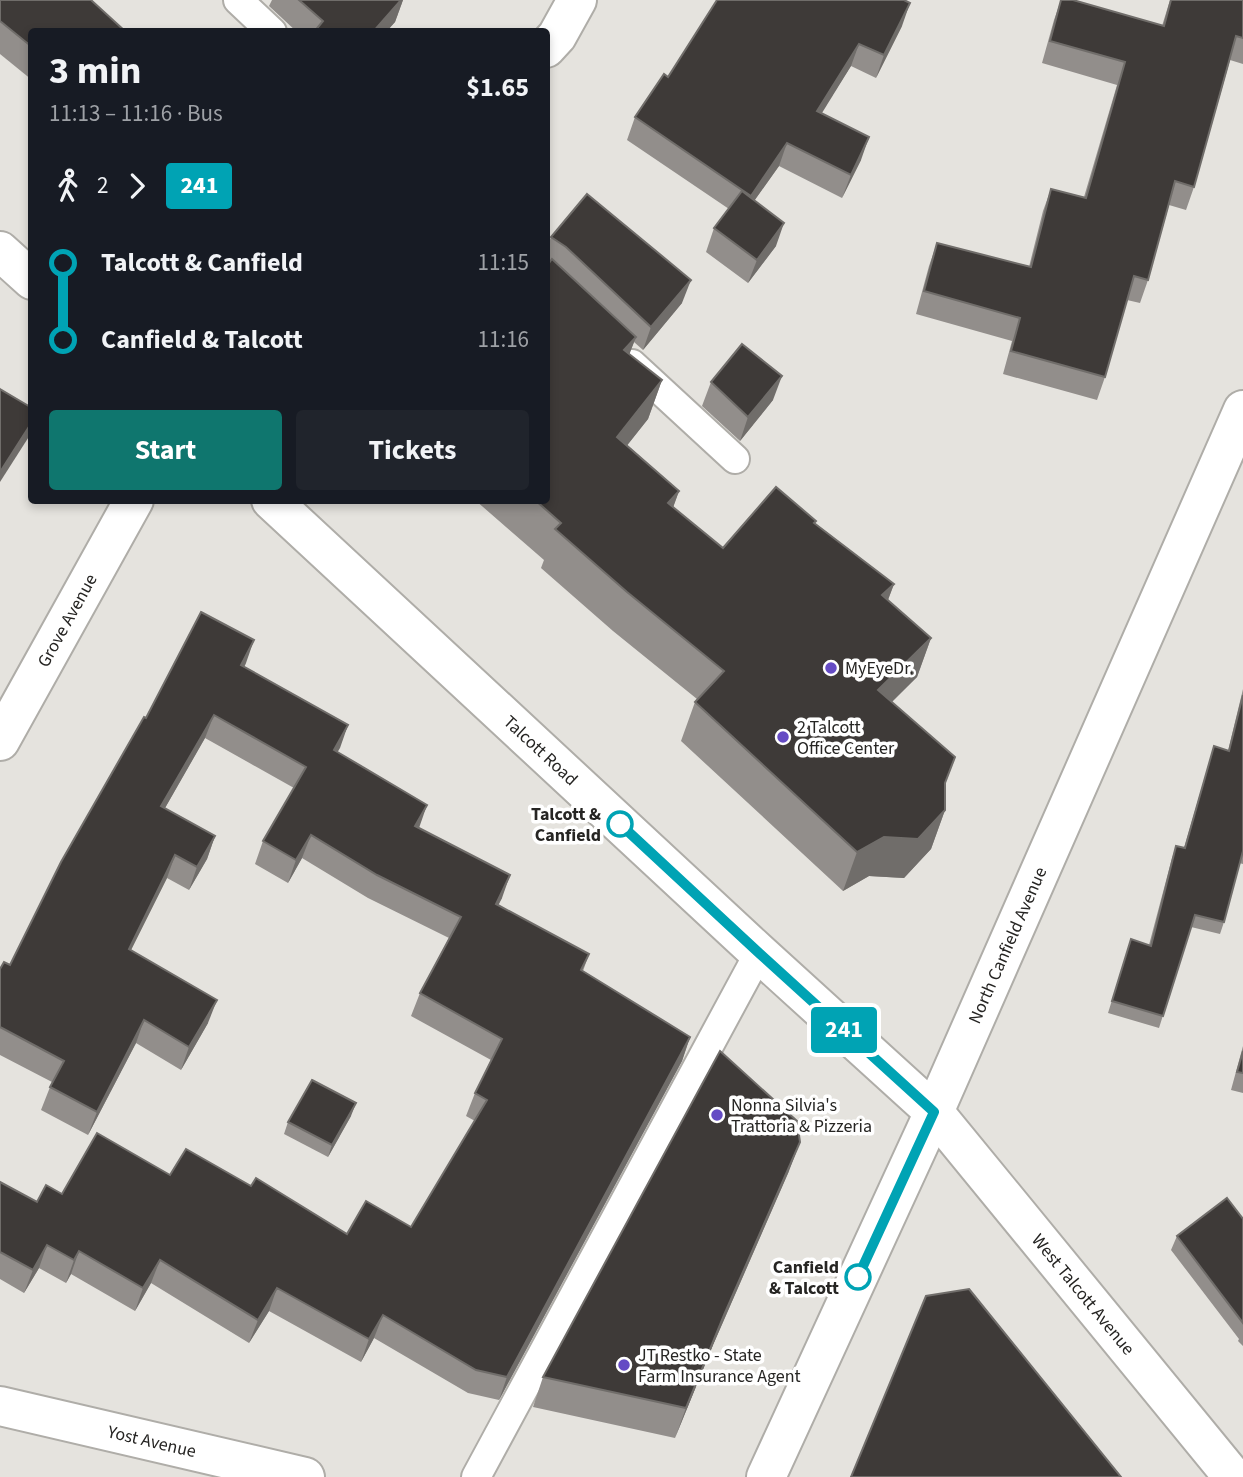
<!DOCTYPE html>
<meta charset="utf-8">
<style>
body{margin:0;font-family:"Source Sans 3",sans-serif;background:#20242c;color:#f1f3f6;height:100vh;display:flex;flex-direction:column;font-size:26px;white-space:nowrap}
*{box-sizing:border-box;margin:0}
p{font-size:23px;color:#9ea1a6}
.icon{flex:none;width:38px;height:38px;fill:none;stroke:currentColor;stroke-width:2;stroke-linecap:round;stroke-linejoin:round}
.map{position:relative;flex:1;overflow:hidden}
.drawer{position:absolute;left:28px;top:28px;width:522px;height:476px;display:flex;flex-direction:column;background:#171b24;border-radius:7px;box-shadow:0 4px 10px #0003}
.drawer>*{flex:none}
.badge{padding:0 14px;border-radius:5px;font-size:24px;line-height:46px}
.map>.badge{position:absolute;translate:-50% -50%;box-shadow:0 0 0 4px #fff}
.legs{display:flex;align-items:center;gap:10px;height:77px;padding:0 21px;font-size:23px}
.legs p{margin-inline-start:auto}
.overview{display:flex;align-items:center;justify-content:space-between;height:119px;padding:0 21px}
h1{font-size:38px;font-weight:700;line-height:52px}
.cta{display:flex;gap:14px;margin-top:auto;padding:14px 21px}
.cta a{flex:1;height:80px;border-radius:7px;background:#0f766e;color:#fff;font-size:28px;font-weight:700;line-height:80px;text-align:center}
.cta a+a{background:#20242c;color:#f1f3f6}
ul{padding:0 21px;list-style:none}
li{display:flex;align-items:center;gap:24px;height:77px;font-size:26px}
li i{display:grid;place-items:center;width:10px;height:100%;margin:0 9px;background:currentColor}
li i::after{content:'';width:18px;height:18px;margin:-9px;border:5px solid;border-radius:50%;background:#171b24}
li p{margin-inline-start:auto}
li:first-child i{background:linear-gradient(#0000 50%,currentColor 0)}
li:last-child i{background:linear-gradient(currentColor 50%,#0000 0)}
.map>svg:first-child{display:block}
.lines{fill:none;stroke-linecap:round;stroke-linejoin:round}
.service-casing{stroke:#afada8;stroke-width:32}
.minor-casing{stroke:#afada8;stroke-width:42}
.tertiary-casing{stroke:#afada8;stroke-width:42}
.service{stroke:#fff;stroke-width:28}
.minor{stroke:#fff;stroke-width:38}
.tertiary{stroke:#fff;stroke-width:38}
.wall{fill:#928e8b}
.shaded-wall{fill:#706d6a}
.building{fill:#3e3a38;stroke:#706d6a;stroke-width:2}
.line-1-casing{stroke:#fff;stroke-width:16}
.line-1{stroke:#00a3b4;stroke-width:10}
.poi-dot{fill:#654bc4;stroke:#fff;stroke-width:2.5}
.stop-1-dot{fill:#fff;stroke:#00a3b4;stroke-width:3.5}
.labels{text-anchor:middle;stroke-width:7;stroke-linejoin:round;paint-order:stroke}
.street-label{font-size:18px;fill:#262523;stroke:#fff}
.poi-label{font-size:18px;fill:#262523;stroke:#fff;text-anchor:start}
.stop-label{font-size:18px;font-weight:bold;fill:#262523;stroke:#fff;text-anchor:end}
</style>
<div class="map">
<svg width="1243" height="1477" viewBox="0 0 1243 1477">
<rect width="100%" height="100%" fill="#e5e3de"/>
<g class="lines">
<defs>
<g id="service">
<path d="M238 0 272 32"/>
<path d="M632 364 735 459"/>
<path d="M476 1477 759 953"/>
</g>
<g id="minor">
<path d="M546 48 557 36 577 0"/>
<path id="s1" d="M0 741 134 500"/>
<path id="s2" d="M0 1406 305 1477"/>
</g>
<g id="tertiary">
<path d="M0 251 32 280"/>
<path id="s3" d="M271 500 759 953 934 1112 1233 1477"/>
<path id="s4" d="M766 1477 934 1112 1243 410"/>
</g>
</defs>
<use href="#service" class="service-casing"/>
<use href="#minor" class="minor-casing"/>
<use href="#tertiary" class="tertiary-casing"/>
<use href="#service" class="service"/>
<use href="#minor" class="minor"/>
<use href="#tertiary" class="tertiary"/>
</g>
<g class="wall">
<path d="M0 0 32 32V80L0 54Z"/>
<path d="M272 0H403L395 22 386 32H297L269 6Z"/>
<path d="M1061 0 1162 26 1170 0H1243V64L1230 60 1194 187 1186 210 1169 205 1148 280 1140 303 1127 300 1105 377 1097 400 1003 374 1012 341 916 314 929 266 937 243 1029 267 1043 211 1051 189 1084 197 1117 85 1042 63 1054 20Z"/>
<path d="M902 26 876 78 851 66 821 113 861 160 842 198 779 166 754 201 776 246 748 283 706 252 714 228 729 209 627 140 635 117 668 77Z"/>
<path d="M551 237 682 303 643 350 634 342 629 354 662 380 648 419 627 445 679 491 673 507 723 548 816 521 815 523 894 584 888 600 931 638 917 677 892 702 945 784V810L931 849 904 878 869 876 843 891 681 741 695 702 697 699 613 631 541 568 544 560 475 500H546L548 264 546 263V249Z"/>
<path d="M711 382 773 400 740 441 702 406Z"/>
<path d="M246 663 244 667 348 725 337 752 419 828 502 898 498 905 589 954 583 971 690 1037 682 1061 499 1400 468 1393 374 1338 361 1362 269 1311 249 1343 151 1283 135 1311 71 1274 66 1283 39 1268 24 1293 0 1279V1182L37 1202 62 1194 170 1175 251 1186 347 1234 411 1227 475 1121 466 1116 475 1093 491 1060 411 1016 420 993 449 938 368 898 302 858 288 883 255 864 263 841 294 788 205 738 165 808 215 836 207 859 189 890 167 878 131 950 208 1023 181 1070 136 1043 88 1135 41 1110 52 1082 0 1055V969L10 965 146 718Z"/>
<path d="M1243 689V864L1239 863 1224 922 1220 934 1191 927 1159 1028 1108 1013 1131 939 1149 945 1172 858 1176 846 1184 848 1214 746 1228 751Z"/>
<path d="M1243 1046V1093L1231 1090Z"/>
<path d="M351 1116 328 1157 284 1134 288 1122Z"/>
<path d="M789 1171 713 1345 675 1438 533 1407 543 1377Z"/>
<path d="M1243 1219V1346L1238 1341 1239 1339 1171 1250 1177 1236Z"/>
</g>
<g class="shaded-wall">
<path d="M401 0H403L395 22 386 32H373Z"/>
<path d="M910 3 902 26 876 78 884 55Z"/>
<path d="M859 44 851 66 809 134 817 111Z"/>
<path d="M869 137 861 160 842 198 851 175Z"/>
<path d="M787 143 779 166 742 218 751 196Z"/>
<path d="M784 223 776 246 748 283 757 260Z"/>
<path d="M691 280 682 303 643 350 651 327Z"/>
<path d="M636 337 621 376 624 350Z"/>
<path d="M782 376 773 400 740 441 748 417Z"/>
<path d="M662 380 648 419 603 476 617 437Z"/>
<path d="M32 422V430L30 435 0 482V472Z"/>
<path d="M679 491 665 530 668 503Z"/>
<path d="M894 584 879 623 882 595Z"/>
<path d="M931 638 917 677 864 729 878 690Z"/>
<path d="M254 640 246 663 233 689 241 665Z"/>
<path d="M214 715 205 738 153 829 161 806Z"/>
<path d="M348 725 340 748 325 773 334 750Z"/>
<path d="M427 805 419 828 406 849 415 826Z"/>
<path d="M945 810 931 849 904 878 869 876 843 891 857 852 884 837Z"/>
<path d="M311 835 302 858 288 883 296 860Z"/>
<path d="M215 836 207 859 189 890 197 867Z"/>
<path d="M175 855 167 878 120 972 129 949Z"/>
<path d="M510 875 502 898 487 927 496 904Z"/>
<path d="M217 1000 208 1023 181 1070 189 1047Z"/>
<path d="M144 1020 136 1043 88 1135 97 1112Z"/>
<path d="M690 1037 682 1061 499 1400 507 1377Z"/>
<path d="M356 1103 351 1116 328 1157 332 1145Z"/>
<path d="M800 1142 789 1171 713 1345 675 1438 686 1408 724 1315Z"/>
<path d="M47 1245 39 1268 24 1293 33 1270Z"/>
<path d="M79 1251 71 1274 66 1283 74 1260Z"/>
<path d="M160 1260 151 1283 135 1311 143 1288Z"/>
<path d="M277 1288 269 1311 249 1343 258 1320Z"/>
<path d="M383 1315 374 1338 361 1362 369 1339Z"/>
</g>
<g class="building">
<path d="M0 0H91L126 32H32V47L0 21Z"/>
<path d="M299 0H401L373 32H314L323 21Z"/>
<path d="M717 0H904L910 3 884 55 859 44 817 111 869 137 851 175 787 143 751 196 635 117 664 74 668 77Z"/>
<path d="M1061 0H1073L1164 26 1171 0H1243V38L1236 36 1194 187 1175 181 1148 280 1134 276 1105 377 1011 351 1020 318 924 291 937 243 1031 267 1051 189 1086 198 1125 62 1050 41Z"/>
<path d="M742 191 784 223 757 260 714 228Z"/>
<path d="M587 194 691 280 651 327 566 247 551 237Z"/>
<path d="M552 259 636 337 624 350 662 380 617 437 679 491 668 503 723 548 776 487 816 521 814 523 894 584 882 595 931 638 878 690 955 757 945 783V810L918 839 884 837 857 852 695 702 724 671 627 592 555 529 561 523 535 500H546V267Z"/>
<path d="M742 344 782 376 748 417 711 382Z"/>
<path d="M0 389 32 408V422L0 472Z"/>
<path d="M201 612 254 640 241 665 348 725 334 750 427 805 415 826 510 875 496 904 589 954 581 970 690 1037 507 1377 476 1370 383 1315 369 1339 277 1288 258 1320 160 1260 143 1288 79 1251 74 1260 47 1245 33 1270 0 1252V1182L37 1202 46 1185 62 1194 97 1133 170 1175 186 1149 251 1186 256 1178 347 1234 366 1201 411 1227 487 1100 475 1093 502 1039 420 993 461 917 377 875 311 835 296 860 263 841 306 767 214 715 161 806 215 836 197 867 175 855 129 949 217 1000 189 1047 144 1020 97 1112 50 1087 64 1061 0 1027V969L4 962 10 965 61 862 144 717 146 718Z"/>
<path d="M1243 695V851L1224 922 1195 915 1163 1016 1112 1001 1131 939 1151 946 1176 846 1185 848 1214 746 1229 751Z"/>
<path d="M720 1051 797 1121 800 1142 724 1315 686 1408 543 1377Z"/>
<path d="M1243 1051V1073L1237 1072Z"/>
<path d="M312 1080 356 1103 332 1145 288 1122Z"/>
<path d="M1227 1198 1243 1219V1323L1177 1236Z"/>
<path d="M969 1289 1121 1477H851L926 1296Z"/>
</g>
<g class="lines">
<defs>
<path id="line-1" d="M620 824 759 953 934 1112 858 1277"/>
</defs>
<use href="#line-1" class="line-1-casing"/>
<use href="#line-1" class="line-1"/>
</g>
<g class="poi-dot">
<circle cx="831" cy="668" r="7"/>
<circle cx="783" cy="737" r="7"/>
<circle cx="717" cy="1115" r="7"/>
<circle cx="624" cy="1365" r="7"/>
</g>
<g class="stop-1-dot">
<circle cx="620" cy="824" r="12"/>
<circle cx="858" cy="1277" r="12"/>
</g>
<g class="labels">
<g class="street-label">
<text dy="6" stroke="none"><textPath href="#s1" startOffset="138">Grove Avenue</textPath></text>
<text dy="6" stroke="none"><textPath href="#s3" startOffset="368">Talcott Road</textPath></text>
<text dy="6" stroke="none"><textPath href="#s4" startOffset="584">North Canfield Avenue</textPath></text>
<text dy="6" stroke="none"><textPath href="#s3" startOffset="1138">West Talcott Avenue</textPath></text>
<text dy="6" stroke="none"><textPath href="#s2" startOffset="156">Yost Avenue</textPath></text>
</g>
<g class="poi-label">
<text x="845" y="674">MyEyeDr.</text>
<text x="797" y="733">2 Talcott<tspan x="797" dy="21">Office Center</tspan></text>
<text x="731" y="1111">Nonna Silvia's<tspan x="731" dy="21">Trattoria &amp; Pizzeria</tspan></text>
<text x="638" y="1361">JT Restko - State<tspan x="638" dy="21">Farm Insurance Agent</tspan></text>
</g>
<g class="stop-label">
<text x="601" y="820">Talcott &amp;<tspan x="601" dy="21">Canfield</tspan></text>
<text x="839" y="1273">Canfield<tspan x="839" dy="21">&amp; Talcott</tspan></text>
</g>
</g>
</svg>
<b class="badge" style="left:844px;top:1030px;background:#00a3b4;color:#fff">241</b>
<section class="drawer">
<div class="overview"><div><h1>3 min</h1><p>11:13 – 11:16 · Bus</p></div><b>$1.65</b></div>
<div class="legs"><svg class="icon" aria-label="walk" viewBox="0 0 24 24"><circle cx="13" cy="4" r="2"/><path d="M13 8l-2 6 4 7M11 14l-3 7M7 12l3-4h3l4 4"/></svg>2<svg class="icon" aria-label="forward" viewBox="0 0 24 24"><path d="M9 5l7 7-7 7"/></svg><b class="badge" style="background:#00a3b4;color:#fff">241</b></div>
<ul>
<li><i style="color:#00a3b4"></i><b>Talcott &amp; Canfield</b><p>11:15</p></li>
<li><i style="color:#00a3b4"></i><b>Canfield &amp; Talcott</b><p>11:16</p></li>
</ul>
<div class="cta"><a>Start</a><a>Tickets</a></div>
</section>
</div>
